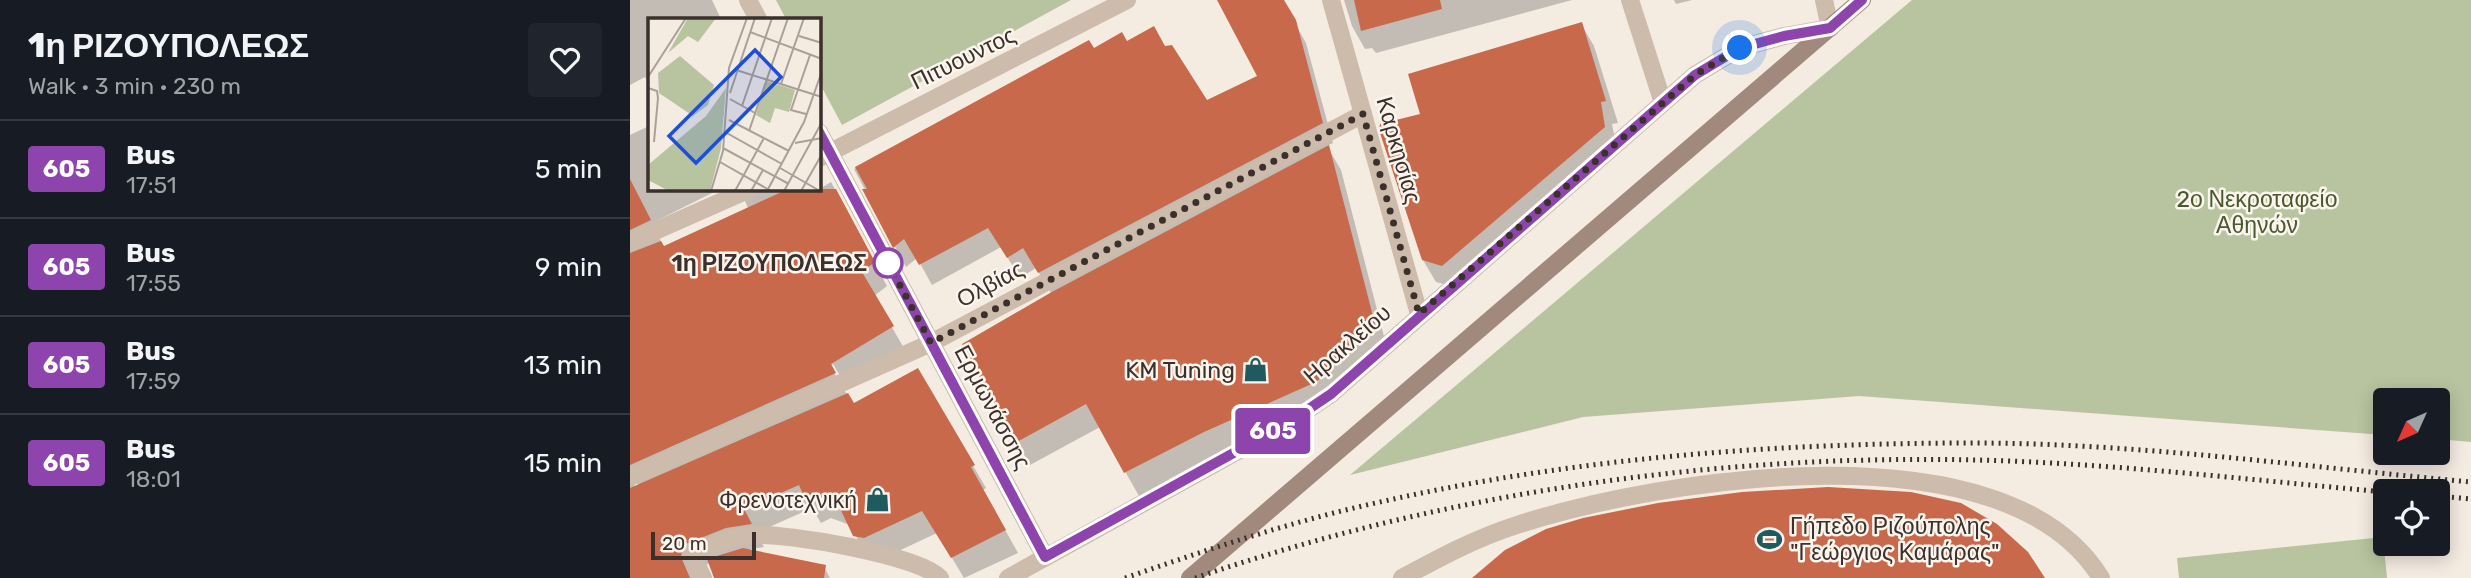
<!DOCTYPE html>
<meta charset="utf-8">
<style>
body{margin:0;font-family:Rubik,sans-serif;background:#20242c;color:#f1f3f6;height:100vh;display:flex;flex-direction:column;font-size:26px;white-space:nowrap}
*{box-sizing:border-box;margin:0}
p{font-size:23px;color:#9ea1a6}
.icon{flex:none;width:38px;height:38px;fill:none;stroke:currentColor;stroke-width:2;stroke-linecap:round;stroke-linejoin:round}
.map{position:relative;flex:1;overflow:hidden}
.drawer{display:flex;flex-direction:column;background:#171b24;width:630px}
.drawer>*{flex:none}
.badge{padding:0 14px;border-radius:5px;font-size:24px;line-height:46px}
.needle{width:46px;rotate:225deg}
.controls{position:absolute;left:1743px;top:388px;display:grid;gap:14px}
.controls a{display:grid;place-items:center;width:77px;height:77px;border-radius:7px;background:#171b24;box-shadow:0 4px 18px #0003;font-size:35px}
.scale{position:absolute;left:21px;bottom:18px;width:105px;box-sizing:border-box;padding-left:7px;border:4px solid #3b302b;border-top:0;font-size:19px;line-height:24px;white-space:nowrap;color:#3b302b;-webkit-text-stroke:5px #fbf5ee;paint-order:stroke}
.you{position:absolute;width:35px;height:35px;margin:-18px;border:5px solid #fff;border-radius:50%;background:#1a73e8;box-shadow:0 0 0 10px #1a73e833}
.map>.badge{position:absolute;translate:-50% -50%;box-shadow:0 0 0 4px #fff}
.round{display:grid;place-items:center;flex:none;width:74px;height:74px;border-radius:7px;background:#20242c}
.overview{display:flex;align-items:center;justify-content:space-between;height:119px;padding:0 28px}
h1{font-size:33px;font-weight:800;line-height:52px}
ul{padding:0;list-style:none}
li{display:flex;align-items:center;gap:21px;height:98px;padding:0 28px;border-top:2px solid #363941}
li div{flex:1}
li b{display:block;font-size:26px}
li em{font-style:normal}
li .badge{min-width:77px;font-weight:700;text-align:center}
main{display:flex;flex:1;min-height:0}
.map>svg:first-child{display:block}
.green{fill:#b8c4a0}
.shadow{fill:#0003}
.building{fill:#c8694b}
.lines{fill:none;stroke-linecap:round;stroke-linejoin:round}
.service{stroke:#cdbbac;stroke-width:18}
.minor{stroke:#cdbbac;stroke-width:18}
.tertiary{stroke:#cdbbac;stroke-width:18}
.secondary{stroke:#a18a7d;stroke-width:18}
.rail{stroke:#3b302b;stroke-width:5;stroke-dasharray:2 5;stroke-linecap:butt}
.line-casing{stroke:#fff;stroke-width:16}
.line{stroke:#8e44ad;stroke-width:10}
.walk{stroke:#3b302b;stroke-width:7;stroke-dasharray:0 12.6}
.stop-dot{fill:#fff;stroke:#8e44ad;stroke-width:3.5}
.labels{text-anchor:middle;stroke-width:5;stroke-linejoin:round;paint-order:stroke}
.street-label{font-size:23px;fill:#3b302b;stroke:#fbf5ee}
.park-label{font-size:23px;fill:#4a5a2e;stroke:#fbf5ee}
.stop-label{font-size:23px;font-weight:bold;fill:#3b302b;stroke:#fbf5ee;text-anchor:end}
.poi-label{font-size:23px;fill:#3b302b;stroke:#fbf5ee;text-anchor:end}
.inset-road{fill:none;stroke:#aaa098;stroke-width:2}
.view{fill:#1d4ed8;fill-opacity:0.15;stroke:#1d4ed8;stroke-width:3.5}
.inset-edge{fill:none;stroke:#3b302b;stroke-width:3.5}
</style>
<main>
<section class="drawer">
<div class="overview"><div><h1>1η ΡΙΖΟΥΠΟΛΕΩΣ</h1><p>Walk · 3 min · 230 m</p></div><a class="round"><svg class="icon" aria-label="heart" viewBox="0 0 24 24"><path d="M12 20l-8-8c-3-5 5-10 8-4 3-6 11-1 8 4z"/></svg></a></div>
<ul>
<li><span class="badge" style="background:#8e44ad;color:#fff">605</span><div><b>Bus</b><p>17:51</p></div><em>5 min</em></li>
<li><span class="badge" style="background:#8e44ad;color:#fff">605</span><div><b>Bus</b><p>17:55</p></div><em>9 min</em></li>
<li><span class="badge" style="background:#8e44ad;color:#fff">605</span><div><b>Bus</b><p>17:59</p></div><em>13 min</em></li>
<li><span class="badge" style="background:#8e44ad;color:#fff">605</span><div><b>Bus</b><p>18:01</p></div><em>15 min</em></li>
</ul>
</section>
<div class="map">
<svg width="1841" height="578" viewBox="0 0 1841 578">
<rect width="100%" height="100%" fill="#f4ebe1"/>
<g class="green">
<path d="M146 0H441L212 125 189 82V19H156Z"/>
<path d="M1282 0H1841V442L1808 439V401H1755V435L1229 396 953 417 720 475Z"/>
<path d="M1753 537 1757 578H1549L1547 558Z"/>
</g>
<g class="shadow">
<path d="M0 0H82L91 19H19V85L15 77 0 85Z"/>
<path d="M590 0H652L676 43 703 143 697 146 711 170 758 352 699 405 509 496 470 427 400 465 387 442 421 293 406 268 390 278 371 247 302 285 287 258 276 267 224 169 459 43 463 51 496 44 534 48 576 102 629 77Z"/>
<path d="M714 0H942L746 53 742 48 735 49 722 26Z"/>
<path d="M1044 0H1062L1046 4Z"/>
<path d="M951 24 964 46 988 123 982 124 987 150 825 287 806 282 793 260 792 115Z"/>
<path d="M19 126V189H90L22 223 34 248 118 208 110 189 188 190 201 182 257 286 244 296 275 350 216 386 203 364 200 366 223 405 287 370 356 488 353 490 388 553 334 578 307 533 247 561 238 559 220 525 201 518 191 523 182 508 126 533 134 547 116 550 194 567 200 578H85L80 563 64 570 63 578H0V478L6 488H10L0 471V135Z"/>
</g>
<g class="building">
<path d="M587 0H654L666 20 693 123 408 273 393 248 377 258 358 228 289 265 274 239 263 248 232 189H237L225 167 459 40 464 48 492 32 497 41 524 26 535 46 542 45 577 100 627 76Z"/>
<path d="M724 0H810L812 9 731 31Z"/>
<path d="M952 22 976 101 971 102 975 127 812 266 792 260 749 130 750 124 790 114 778 74Z"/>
<path d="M699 145 746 328 686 382 574 432 494 473 456 404 385 443 332 344 420 293Z"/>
<path d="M0 179 21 220 0 230Z"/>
<path d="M158 189H206L245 262 232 272 264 326 201 364 206 373 0 465V253L31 241 34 246Z"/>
<path d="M288 368 345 465 341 467 376 530 321 558 292 511 234 538 223 536 208 504 187 496 176 501 169 485 114 509 122 524 96 528 53 545 51 557 60 578H0V488L218 393 224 403Z"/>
<path d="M1198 487 1281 492 1331 503 1367 524 1398 552 1415 578H842L875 550 916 529 953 518 1028 503 1112 492Z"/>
<path d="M113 548 196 565 194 578H84L77 559Z"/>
</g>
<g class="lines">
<g class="service">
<path d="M73 578 61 553C81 546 102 536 123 535 157 533 288 555 310 578"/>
<path d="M772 578C809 558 846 538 887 525 1032 478 1376 423 1471 578"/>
</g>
<g class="minor">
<path d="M118 0 128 19"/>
<path d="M701 0 789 314"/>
<path d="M1000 0 1033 103"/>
<path d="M1194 0 1200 28"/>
<path d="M189 132 415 557"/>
<path d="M189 158 497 0"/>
<path d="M0 242 120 189"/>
<path d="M0 477 301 343 733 114"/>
</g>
<path class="tertiary" d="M378 578 658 423 701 394 1065 75 1110 48 1154 36 1200 28"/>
<path class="secondary" d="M560 578 1232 0"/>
<g class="rail">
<path d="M1808 496 1841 499"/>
<path d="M495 578C579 549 663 521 750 502 944 458 1144 443 1342 443 1509 443 1676 467 1841 482"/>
<path d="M565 578C814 493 1082 454 1345 460 1482 463 1619 480 1755 492"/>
</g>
</g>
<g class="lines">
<defs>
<path id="line" d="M189 132 415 557 658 423 701 394 1065 75 1110 48 1154 36 1200 28 1232 0"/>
</defs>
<use href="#line" class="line-casing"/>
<use href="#line" class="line"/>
<path class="walk" d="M258 263 301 343 733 114 789 314 1065 75 1110 48"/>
</g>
<defs>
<symbol id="shop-bare" viewBox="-9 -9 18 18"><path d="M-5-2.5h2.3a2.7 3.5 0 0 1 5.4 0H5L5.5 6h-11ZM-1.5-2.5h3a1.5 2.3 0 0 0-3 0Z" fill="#1f5a5e" stroke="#fbf5ee" stroke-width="2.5" paint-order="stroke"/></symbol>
<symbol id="stadium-bare" viewBox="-9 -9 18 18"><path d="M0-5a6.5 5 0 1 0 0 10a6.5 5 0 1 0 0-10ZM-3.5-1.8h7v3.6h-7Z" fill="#1f5a5e" stroke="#fbf5ee" stroke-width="2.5" paint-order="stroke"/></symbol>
</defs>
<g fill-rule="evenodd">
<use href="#shop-bare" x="608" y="352" width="35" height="35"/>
<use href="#shop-bare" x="230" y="482" width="35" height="35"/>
<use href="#stadium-bare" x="1122" y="522" width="35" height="35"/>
</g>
<circle class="stop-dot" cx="258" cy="263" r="14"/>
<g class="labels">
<g class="street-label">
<text transform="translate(333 58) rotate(-26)" y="8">Πιτυουντος</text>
<text transform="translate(769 150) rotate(74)" y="8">Καρκησίας</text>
<text transform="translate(360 284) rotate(-28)" y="8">Ολβίας</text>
<text transform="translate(717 344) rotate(-41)" y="8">Ηρακλείου</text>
<text transform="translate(363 407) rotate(62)" y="8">Ερμωνάσσης</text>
</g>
<g class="park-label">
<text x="1627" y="207">2ο Νεκροταφείο<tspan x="1627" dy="26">Αθηνών</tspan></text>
</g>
<g class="stop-label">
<text x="237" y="271">1η ΡΙΖΟΥΠΟΛΕΩΣ</text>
</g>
<g class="poi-label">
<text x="605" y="378">KM Tuning</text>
<text x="227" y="508">Φρενοτεχνική</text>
<text x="1160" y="534" text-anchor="start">Γήπεδο Ριζούπολης<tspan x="1160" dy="26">"Γεώργιος Καμάρας"</tspan></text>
</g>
</g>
<g transform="translate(18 18)">
<rect width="173" height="173" fill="#f4ebe1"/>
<path d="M40 0H68L50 24 40 18 20 35ZM32 38 66 67 60 87 45 98 11 75 10 55ZM118 63 147 72 141 94 127 90 122 105 108 97ZM78 70 73 130 62 173H21L0 162V147L58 98Z" fill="#b8c4a0"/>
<path class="inset-road" d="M102 14 174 41M151 18 174 25M88 52 174 79M0 59 38 0M133 66 156 0M0 70 9 73 10 80 6 124M82 75 107 0M82 81 107 95M94 88 124 0M158 96 143 92 162 37M81 102 141 133M101 113 140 0M77 114 134 146M147 125 174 120M75 130 141 166M72 144 123 173M132 150 172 173M63 173 75 133 81 50 99 0M87 173 116 120M103 173 115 152M119 173 156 104 174 53M136 173 174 104M153 173 174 136"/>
<path class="view" d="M107 32 133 59 48 145 21 118Z"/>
<rect width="173" height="173" class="inset-edge"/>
</g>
</svg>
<div class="controls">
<a><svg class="needle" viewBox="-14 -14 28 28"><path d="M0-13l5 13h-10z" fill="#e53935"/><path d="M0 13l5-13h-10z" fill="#9ea1a6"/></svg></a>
<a><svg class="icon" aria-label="locate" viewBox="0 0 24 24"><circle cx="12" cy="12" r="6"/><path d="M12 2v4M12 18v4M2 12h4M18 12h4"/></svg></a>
</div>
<div class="scale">20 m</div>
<div class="you" style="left:1110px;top:48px"></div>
<b class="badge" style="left:643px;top:431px;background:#8e44ad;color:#fff">605</b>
</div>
</main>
